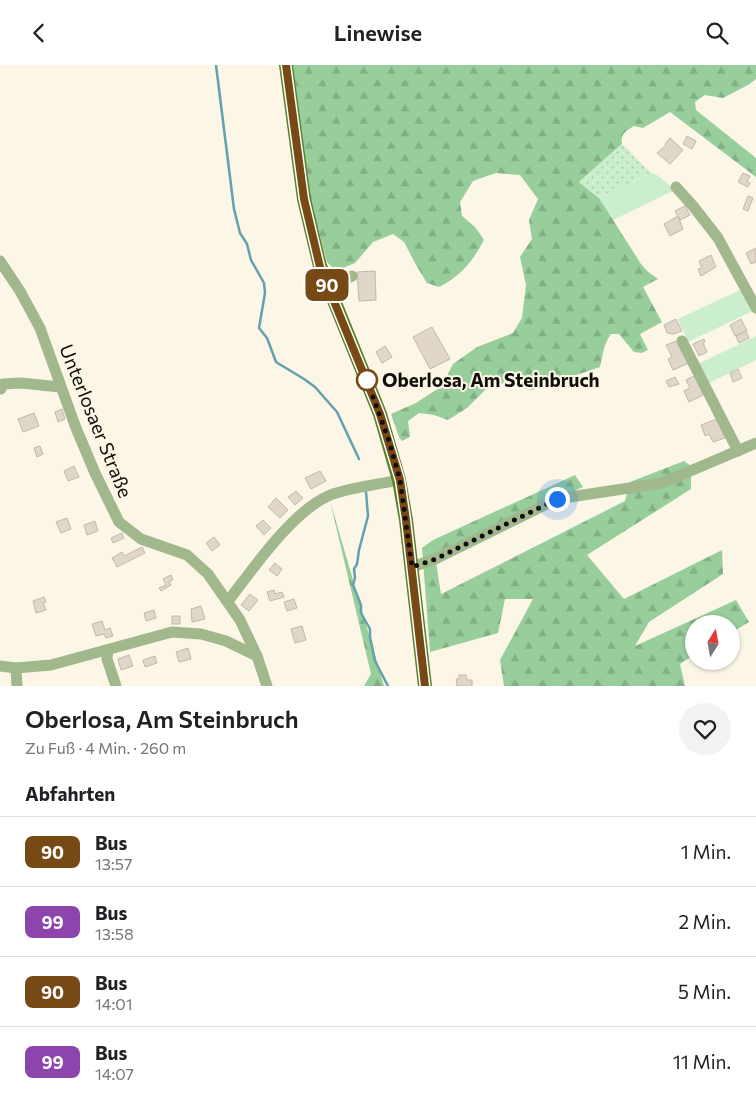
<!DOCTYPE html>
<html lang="de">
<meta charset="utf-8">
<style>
body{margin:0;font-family:Commissioner,sans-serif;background:#f2f2f2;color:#202124;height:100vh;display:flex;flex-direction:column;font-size:19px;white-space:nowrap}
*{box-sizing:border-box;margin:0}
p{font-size:16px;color:#757577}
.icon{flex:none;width:28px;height:28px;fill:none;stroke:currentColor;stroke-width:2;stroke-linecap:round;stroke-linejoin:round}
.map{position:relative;height:621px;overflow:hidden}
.details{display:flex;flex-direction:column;background:#fff;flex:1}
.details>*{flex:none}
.badge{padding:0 10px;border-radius:8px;font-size:18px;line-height:32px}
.needle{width:32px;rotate:11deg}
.controls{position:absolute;left:685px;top:550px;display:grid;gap:10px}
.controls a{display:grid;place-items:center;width:55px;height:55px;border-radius:50%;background:#fff;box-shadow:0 1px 4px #0004;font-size:25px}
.you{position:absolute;width:25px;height:25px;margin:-12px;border:4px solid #fff;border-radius:50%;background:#1a73e8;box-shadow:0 0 0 8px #1a73e833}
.map>.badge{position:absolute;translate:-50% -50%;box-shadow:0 0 0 2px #fff}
h2{padding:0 25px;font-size:19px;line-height:45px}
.round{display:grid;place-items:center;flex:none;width:52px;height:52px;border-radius:26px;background:#f2f2f2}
.overview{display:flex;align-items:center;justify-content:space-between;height:85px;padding:0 25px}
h1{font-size:24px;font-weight:600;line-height:38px}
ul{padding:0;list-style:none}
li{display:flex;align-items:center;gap:15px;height:70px;padding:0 25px;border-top:1px solid #e0e0e0}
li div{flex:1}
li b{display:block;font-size:19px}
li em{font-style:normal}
li .badge{min-width:55px;font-weight:700;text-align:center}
header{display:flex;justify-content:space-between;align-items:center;height:65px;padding:0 25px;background:#fff;font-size:22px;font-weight:600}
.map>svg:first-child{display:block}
.grass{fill:#cbefcd}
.forest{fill:url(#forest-firs)}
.garden{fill:url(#garden-dots)}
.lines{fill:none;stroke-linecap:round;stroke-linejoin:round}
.stream{stroke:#64a0ad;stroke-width:2.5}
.building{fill:#e0d6ca;stroke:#c1b8ac}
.minor{stroke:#a1b88c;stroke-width:11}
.major{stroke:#5a8229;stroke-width:14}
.line-casing{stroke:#fff;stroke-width:11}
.line{stroke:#774a15;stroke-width:8}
.walk{stroke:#110e0a;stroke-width:5;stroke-dasharray:0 9}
.stop-dot{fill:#fff;stroke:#774a15;stroke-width:2.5}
.labels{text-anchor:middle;stroke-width:4;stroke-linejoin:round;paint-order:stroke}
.stop-label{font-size:19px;font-weight:bold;fill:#110e0a;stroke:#fcf6e7;text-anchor:start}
.street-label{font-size:19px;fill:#110e0a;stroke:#fcf6e7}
</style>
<header><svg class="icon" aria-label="back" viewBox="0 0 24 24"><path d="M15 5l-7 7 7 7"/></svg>Linewise<svg class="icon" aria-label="search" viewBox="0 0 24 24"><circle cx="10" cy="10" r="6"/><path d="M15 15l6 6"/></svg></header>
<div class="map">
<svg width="756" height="621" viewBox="0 0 756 621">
<defs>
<pattern id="forest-firs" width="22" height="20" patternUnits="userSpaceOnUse" patternTransform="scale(1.25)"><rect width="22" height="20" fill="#98cd9c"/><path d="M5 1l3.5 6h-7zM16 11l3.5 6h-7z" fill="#82af85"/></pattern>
<pattern id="garden-dots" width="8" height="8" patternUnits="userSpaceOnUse" patternTransform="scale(1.25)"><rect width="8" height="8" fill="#cbefcd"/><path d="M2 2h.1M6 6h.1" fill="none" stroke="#adccaf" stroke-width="1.8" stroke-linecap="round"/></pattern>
</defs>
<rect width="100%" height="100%" fill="#fcf6e7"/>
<g class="grass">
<path d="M651 108 657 110 675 125 613 155 599 133Z"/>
<path d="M742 224 753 246 688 277 678 254Z"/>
<path d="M756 271V295L707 319 698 299Z"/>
</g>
<g class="forest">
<path d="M293 0H756V14L748 20 723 33 705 30 695 37 696 45 756 93V112L670 47 643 63 634 61C626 66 620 69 622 79L579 117 599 133 641 199 647 206 658 214 643 222 662 257 640 269 648 285 642 288 634 287 619 269H611C603 280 603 290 600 302L532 325 504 318 488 322 467 343 448 355 434 350 419 348 408 356 410 372 402 376 399 372 391 349 416 338 442 321 453 299 477 282 513 268 522 253 526 220 520 192 532 174 529 155 538 134 520 110 496 108 473 116 460 137 462 151 475 162 484 175C472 197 461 211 439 222L427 218 416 200 404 177 393 169 373 177 355 198 336 206 327 197 310 132Z"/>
<path d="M684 396 691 401V424L587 490 624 534 722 485 723 509 649 557 635 581 736 535 749 557 731 568V559H694V590L680 599 685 621H504L500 595 533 534H505L498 568 430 587 422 483 433 475 575 410 583 422 435 491 441 529 625 436 630 417Z"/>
<path d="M330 436 384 621H364L371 609Z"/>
</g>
<path class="garden" d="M622 79 651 108 599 133 579 117Z"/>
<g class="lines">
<g class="stream">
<path d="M216 0 234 144 240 168 247 179 251 195 264 218 265 228 259 263 267 273 276 297 304 314 315 322 337 347 359 394"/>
<path d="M366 427 368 451 359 485 357 499 354 504 355 513 353 520 361 540V548L370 564V572L375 596 388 621"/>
</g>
</g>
<g class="building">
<path d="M687 71 696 76 692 84 683 79Z"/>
<path d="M670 73 683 85 670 99 657 88 666 80 665 79Z"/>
<path d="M743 108 750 111 747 117 750 118 748 122 738 117Z"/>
<path d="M748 131 753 133 748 146 743 144Z"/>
<path d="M685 141 690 150 680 155 675 146Z"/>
<path d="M678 151 683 164 670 171 664 159Z"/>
<path d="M756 183V197L751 199 746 188Z"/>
<path d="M711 190 716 202 701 211 698 204 702 203 699 196Z"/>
<path d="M375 206 376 235 359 236 357 207Z"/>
<path d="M676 254 682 266 673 269 667 268 664 260Z"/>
<path d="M741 254 747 266 735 271 730 260Z"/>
<path d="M432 262 450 294 430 304 413 272Z"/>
<path d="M746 266 749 273 739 278 736 271Z"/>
<path d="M704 274 705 277 703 278 707 287 699 291 693 279Z"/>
<path d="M679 275 689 298 673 305 668 294 672 292 666 280Z"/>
<path d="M385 281 392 292 382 298 376 287Z"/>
<path d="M738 304 742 313 733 317 730 308Z"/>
<path d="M696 310 705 329 689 337 684 326 690 323 686 315Z"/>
<path d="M675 312 679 319 669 322 666 316Z"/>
<path d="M62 344 65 354 58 357 55 347Z"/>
<path d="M34 348 39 361 23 367 18 354Z"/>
<path d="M717 354 725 373 713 377 709 369 705 371 701 360Z"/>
<path d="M40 381 43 389 37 392 34 383Z"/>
<path d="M74 401 79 412 68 416 64 406Z"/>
<path d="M320 406 326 416 311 424 305 413Z"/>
<path d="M296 426 303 433 295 440 288 432Z"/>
<path d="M276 433 288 445 280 453 268 442Z"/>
<path d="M67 453 71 464 61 468 56 457Z"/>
<path d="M263 455 271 463 264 470 256 461Z"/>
<path d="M95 456 98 466 87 470 84 460Z"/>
<path d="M122 468 124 473 113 478 111 473Z"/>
<path d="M214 472 220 480 212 486 206 478Z"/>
<path d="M142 482 145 488 117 502 112 493 122 487 124 491Z"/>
<path d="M275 498 282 504 277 511 269 505Z"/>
<path d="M171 510 173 515 169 517 171 520 161 526 159 523 166 520 163 514Z"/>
<path d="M274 525 275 529 282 527 284 532 270 536 267 527Z"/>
<path d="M250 529 258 535 249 546 241 540Z"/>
<path d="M44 532 46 537 43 538 46 545 36 548 33 536Z"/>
<path d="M294 534 297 543 287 546 284 537Z"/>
<path d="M201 541 205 554 192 557 191 544Z"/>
<path d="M154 545 156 553 146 556 144 548Z"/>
<rect x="172" y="551" width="8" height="8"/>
<path d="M102 556 105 565 110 563 113 571 106 573 104 569 96 571 92 559Z"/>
<path d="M302 561 306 575 295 578 291 564Z"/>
<path d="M188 583 191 594 179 597 176 587Z"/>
<path d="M129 590 133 601 121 605 118 594Z"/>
<path d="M155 591 157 598 145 602 143 595Z"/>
<path d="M459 610H466L467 615H472V621H457L456 614H459Z"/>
</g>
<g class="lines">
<g class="minor">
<path d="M676 122 693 141 718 173 756 243"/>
<path d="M0 196 20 226 40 263 76 363 95 408 119 457 141 474 187 490 208 509 240 555 257 591 267 621"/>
<path d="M327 219 346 214 352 211"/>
<path d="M682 276 738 386"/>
<path d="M1 324 3 319 21 318 60 322"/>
<path d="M412 502 435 494 557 434 662 418 756 378"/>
<path d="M228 536C253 504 291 448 328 431 348 422 377 420 399 415"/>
<path d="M108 585 107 594 116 621"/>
<path d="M0 601 16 603"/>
<path d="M17 621 16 603 51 600 172 567 201 569 226 576 257 591"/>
</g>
<path class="major" d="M286 0 304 134 320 201 380 349 399 415 406 455 425 621"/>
</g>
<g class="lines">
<defs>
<path id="line" d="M286 0 304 134 320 202 380 349 400 415 406 455 425 621"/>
</defs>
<use href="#line" class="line-casing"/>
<use href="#line" class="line"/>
<path class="walk" d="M367 315 389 376 400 415 412 502 436 494 557 434"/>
</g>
<circle class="stop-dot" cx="367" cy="315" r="10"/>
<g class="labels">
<g class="stop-label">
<text x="382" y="322">Oberlosa, Am Steinbruch</text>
</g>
<g class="street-label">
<text transform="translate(96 356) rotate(68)" y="7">Unterlosaer Straße</text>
</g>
</g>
</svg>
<div class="controls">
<a><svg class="needle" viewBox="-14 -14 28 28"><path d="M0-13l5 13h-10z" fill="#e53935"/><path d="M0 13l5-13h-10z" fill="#757577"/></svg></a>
</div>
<div class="you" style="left:557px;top:434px"></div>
<b class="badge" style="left:327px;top:220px;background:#774a15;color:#fff">90</b>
</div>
<section class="details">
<div class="overview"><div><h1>Oberlosa, Am Steinbruch</h1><p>Zu Fuß · 4 Min. · 260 m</p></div><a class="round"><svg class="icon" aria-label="heart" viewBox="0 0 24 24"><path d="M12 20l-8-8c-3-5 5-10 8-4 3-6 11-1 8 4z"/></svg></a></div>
<h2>Abfahrten</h2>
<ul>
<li><span class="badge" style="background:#774a15;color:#fff">90</span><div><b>Bus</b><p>13:57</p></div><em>1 Min.</em></li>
<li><span class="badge" style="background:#8e44ad;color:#fff">99</span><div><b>Bus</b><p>13:58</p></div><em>2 Min.</em></li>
<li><span class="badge" style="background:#774a15;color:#fff">90</span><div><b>Bus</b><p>14:01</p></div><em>5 Min.</em></li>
<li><span class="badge" style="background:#8e44ad;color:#fff">99</span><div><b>Bus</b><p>14:07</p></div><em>11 Min.</em></li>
</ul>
</section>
